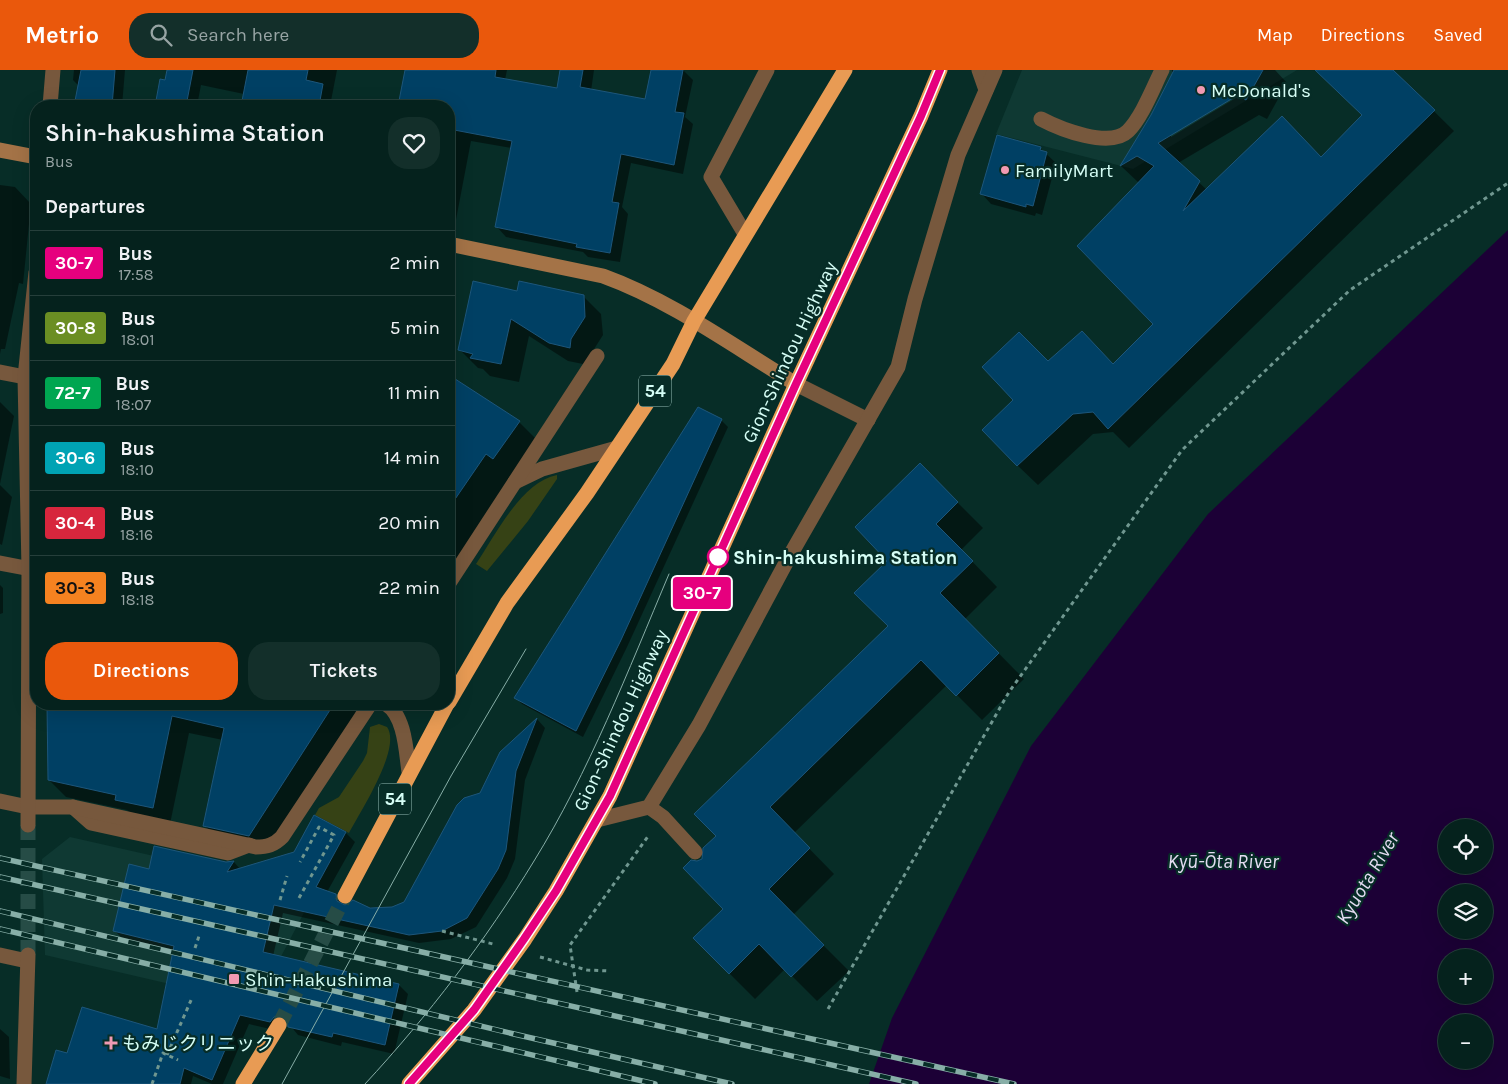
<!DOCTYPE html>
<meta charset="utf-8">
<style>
body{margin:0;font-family:Karla,"Noto Sans JP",sans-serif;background:#132f2a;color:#f1f3f6;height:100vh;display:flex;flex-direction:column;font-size:19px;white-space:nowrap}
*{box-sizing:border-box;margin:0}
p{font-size:16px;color:#97a4a4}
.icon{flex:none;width:28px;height:28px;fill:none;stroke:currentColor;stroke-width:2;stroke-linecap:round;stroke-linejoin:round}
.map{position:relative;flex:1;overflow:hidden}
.drawer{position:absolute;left:30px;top:30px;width:425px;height:610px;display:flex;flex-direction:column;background:#05221d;border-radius:20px;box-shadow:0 5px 20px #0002,0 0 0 1px #263f3b}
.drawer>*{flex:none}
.badge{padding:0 10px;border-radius:4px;font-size:18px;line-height:32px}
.buttons{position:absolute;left:1438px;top:749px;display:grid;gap:10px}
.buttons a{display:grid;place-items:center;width:55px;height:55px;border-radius:50%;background:#05221d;box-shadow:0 5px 20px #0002,0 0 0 1px #263f3b;font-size:25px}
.map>.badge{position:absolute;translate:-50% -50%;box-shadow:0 0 0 2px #fff}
h2{padding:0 15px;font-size:19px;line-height:45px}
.round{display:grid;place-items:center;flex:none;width:52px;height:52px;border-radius:20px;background:#132f2a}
.overview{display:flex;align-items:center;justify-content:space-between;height:85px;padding:0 15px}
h1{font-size:24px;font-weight:600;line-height:38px}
.button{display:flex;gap:10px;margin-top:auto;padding:10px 15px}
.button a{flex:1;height:58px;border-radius:20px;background:#ea580c;color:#fff;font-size:20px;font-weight:600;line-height:58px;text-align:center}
.button a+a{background:#132f2a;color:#f1f3f6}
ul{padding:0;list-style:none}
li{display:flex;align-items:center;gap:15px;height:65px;padding:0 15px;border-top:1px solid #263f3b}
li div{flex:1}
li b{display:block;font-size:19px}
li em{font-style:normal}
li .badge{min-width:55px;font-weight:700;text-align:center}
header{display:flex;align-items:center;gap:30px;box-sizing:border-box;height:70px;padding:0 25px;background:#ea580c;color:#fff}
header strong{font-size:24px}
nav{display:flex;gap:28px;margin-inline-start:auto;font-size:18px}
.search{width:350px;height:45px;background:#132f2a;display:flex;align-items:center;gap:12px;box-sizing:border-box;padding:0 18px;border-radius:20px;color:#97a4a4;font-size:19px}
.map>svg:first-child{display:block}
.built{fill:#0f3933}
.green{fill:#364215}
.water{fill:#1c0036;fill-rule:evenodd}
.shadow{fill:#0007;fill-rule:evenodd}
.building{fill:#004064;stroke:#1d567b}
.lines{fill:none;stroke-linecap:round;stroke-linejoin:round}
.street-tunnel{stroke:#264c46;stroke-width:15;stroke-dasharray:15 8;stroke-linecap:butt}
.highway-tunnel{stroke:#264c46;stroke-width:15;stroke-dasharray:15 8;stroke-linecap:butt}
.path{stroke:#709790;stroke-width:3;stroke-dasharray:4 4;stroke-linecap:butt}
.lane{stroke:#77583d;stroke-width:15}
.street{stroke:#77583d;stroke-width:15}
.secondary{stroke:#a47347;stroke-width:15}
.highway{stroke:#e89b54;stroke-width:15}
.tram{stroke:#87aea7;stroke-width:1}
.rail-casing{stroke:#87aea7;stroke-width:5.5}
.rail{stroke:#072d27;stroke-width:4;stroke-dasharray:11;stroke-linecap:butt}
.line-casing{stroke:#fff;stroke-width:11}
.line{stroke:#e6007e;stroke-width:8}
.poi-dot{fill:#f19ab2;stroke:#072d27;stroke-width:2}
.stop-dot{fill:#fff;stroke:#e6007e;stroke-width:2.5}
.labels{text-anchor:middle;stroke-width:4.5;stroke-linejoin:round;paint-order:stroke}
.shield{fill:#072d27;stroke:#98bfb8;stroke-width:1}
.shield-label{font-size:18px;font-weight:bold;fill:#d6fef6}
.poi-label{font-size:19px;fill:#d6fef6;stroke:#072d27;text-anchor:start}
.street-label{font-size:19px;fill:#d6fef6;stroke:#072d27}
.stop-label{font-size:19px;font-weight:bold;fill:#d6fef6;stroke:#072d27;text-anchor:start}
.water-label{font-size:20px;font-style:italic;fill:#e4dcf2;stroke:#072d27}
</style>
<header>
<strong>Metrio</strong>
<div class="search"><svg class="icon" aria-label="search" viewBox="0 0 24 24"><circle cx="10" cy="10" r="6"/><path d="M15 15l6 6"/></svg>Search here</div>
<nav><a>Map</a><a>Directions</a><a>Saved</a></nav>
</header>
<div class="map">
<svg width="1508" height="1014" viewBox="0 0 1508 1014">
<rect width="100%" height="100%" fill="#072d27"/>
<g class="built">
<path d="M1022 0H1297L1133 99 996 64Z"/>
<path d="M70 767 207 798 316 820 256 934 45 885 42 789Z"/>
</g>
<g class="green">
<path d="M557 405V409L528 451 487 501 476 494C495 466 521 412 557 405Z"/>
<path d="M379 654 387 657C402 678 360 742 349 763L315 745 319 738 339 727 363 691 367 683 370 657Z"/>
</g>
<path class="water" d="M1508 160V1014H869L892 948 1031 676 1208 444ZM1446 758H1484V795H1446ZM1446 822H1484V860H1446ZM1446 888H1484V925H1446ZM1446 952H1484V990H1446Z"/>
<g class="shadow">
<path d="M74 0H125L122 36H126H75L79 16 73 10Z"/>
<path d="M169 0H337L330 36H242L244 24 201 15 197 36H156L161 10 166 11Z"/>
<path d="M406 0H507L505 10 558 20 562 0H594L591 21 646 31 653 0H683L693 10 685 47 693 54 683 104 631 93 622 137 628 144 620 192 588 187 583 182 506 167 497 157 512 78 471 71 455 155 449 154V36H399Z"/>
<path d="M1172 0H1275L1287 13 1267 49 1259 45 1178 93 1207 120 1321 88 1364 46 1340 0H1392L1454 61 1129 378 1113 362 1093 364 1038 415 1017 395 1015 330 1082 262 1114 295 1155 254 1139 113 1121 96 1152 46 1172 6ZM1242 21 1244 23 1171 67V64Z"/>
<path d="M1040 78 1056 93 1042 145 1036 143 1035 146 991 134 982 124Z"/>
<path d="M0 115 15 117 31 134 23 214 19 213 5 279H1L0 284Z"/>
<path d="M518 222 583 226 601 244 603 265 589 287 588 295 568 291 529 266 519 312 490 306 483 299 478 298 460 280Z"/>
<path d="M456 311 519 352 544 377 449 503V322Z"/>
<path d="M0 332 14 346 0 414Z"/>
<path d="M721 350 728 357 627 577 583 667 522 634 516 628Z"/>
<path d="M920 395 983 458 961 480 997 517 965 549 1024 609 982 650 947 615 794 763 834 804 793 845 849 901 817 931 785 899 755 929 729 903 725 839 697 792 703 789 718 766 889 556V491Z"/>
<path d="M0 415 12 427 2 475 0 474Z"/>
<path d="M0 515 3 518V543L0 544Z"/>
<path d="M48 634H357L355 645 267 782 221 772 204 755 223 670 189 663 170 754 133 746 127 740 66 727 49 710Z"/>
<path d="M537 649 545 658 525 710 515 789 507 808 476 857 451 869 419 873 283 843 273 886 399 915 408 924 394 984 342 972 341 976 298 965 289 954 283 956 279 961 249 954 223 1014H212L193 1006 191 1014H48L68 985 158 961 174 882 124 870 115 861 150 800 234 792 240 799 295 783 315 747 346 763 355 772 327 822 336 825 345 837 392 838 405 833 481 724 501 683Z"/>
<path d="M0 959 9 967 10 1009 0 1006Z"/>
</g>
<g class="building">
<path d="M81 0H115L112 36H74Z"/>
<path d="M167 0H193L186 36H155L160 9 165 10Z"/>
<path d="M248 0H308L306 10 323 14 319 36H241Z"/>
<path d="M405 0H496L495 7 557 18 560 0H583L580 17 645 29 651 0H683L675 42 684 43 674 95 621 84 612 132 619 133 610 183 576 177 577 174 495 157 512 71 449 59V36H398Z"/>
<path d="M1174 0H1263L1246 30 1238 25 1158 73 1200 111 1183 141 1282 46 1321 87 1362 45 1315 0H1393L1435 40 1108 359 1093 342 1073 344 1017 396 982 360 1013 330 982 297 1019 262 1048 291 1082 261 1113 294 1153 254 1077 176 1154 96 1137 86 1120 96 1151 45Z"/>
<path d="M997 65 1041 77 1040 80 1047 82 1033 136 1026 134V137L980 124Z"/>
<path d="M473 211 517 221 519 211 584 225 585 247 571 269 570 278 549 273 511 249 501 294 470 288 473 284 458 280Z"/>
<path d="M449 305 520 351 493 389 486 384 449 438Z"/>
<path d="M698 337 722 349 621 570 576 661 514 628Z"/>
<path d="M920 393 958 432 936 454 973 491 940 523 999 583 956 626 921 590 770 737 810 778 769 819 824 875 791 907 759 874 729 904 693 868 723 839 683 798 691 790 697 791 702 789 703 778 716 766 694 744 888 556 854 523 887 491 855 457Z"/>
<path d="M47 634H301L330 640 249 766 203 756 224 658 172 646 153 738 115 730 116 725 48 710Z"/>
<path d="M537 648 516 701 506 780 498 799 467 848 442 861 409 865 274 835 263 882 399 914 385 975 333 963 332 967 288 957 287 950 280 946 274 947 270 952 240 945 212 1010 184 998 180 1014H46L56 980 67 983 82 937 157 959 174 876 113 861 129 794 149 799 154 776 226 792 234 791 227 802 294 782 314 745 346 762 316 817 336 824 337 831 345 835 353 830 370 838 392 837 404 832 457 735 464 728 480 723 500 682Z"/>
</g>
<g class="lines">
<path class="street-tunnel" d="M28 885V755"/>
<path class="highway-tunnel" d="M279 955 345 826"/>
<g class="path">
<path d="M299 828 334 765 319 757 300 792"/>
<path d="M280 830 287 806"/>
<path d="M442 861 493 874"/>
<path d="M195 878 200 863"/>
<path d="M540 887 587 900 610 901"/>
<path d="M577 922 570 875 649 765"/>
<path d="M828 939 1009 622 1182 380 1350 220 1508 113"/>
<path d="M167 985 192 928"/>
<path d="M152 1014 163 983 178 990"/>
</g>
<g class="lane">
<path d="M1041 49C1060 59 1110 79 1128 61 1142 47 1153 18 1162 0"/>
<path d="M73 737 91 753 228 783 249 775"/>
</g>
<g class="street">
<path d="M979 0 986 20"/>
<path d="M50 36 53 0"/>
<path d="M745 164 711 107 767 0"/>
<path d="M0 302 25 307"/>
<path d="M796 314 868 350"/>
<path d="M515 412 542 399 617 378"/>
<path d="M0 493 36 500"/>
<path d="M449 513 597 286"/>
<path d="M386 634C405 646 406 681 409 702"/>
<path d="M0 731 28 737H73L256 777C267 777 274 775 282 767L370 634"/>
<path d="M649 737 663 747 695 782"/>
<path d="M597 750 649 737 699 655 788 489 898 297 915 229 958 85 995 0"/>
<path d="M28 755 29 498 25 307 36 202"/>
<path d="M0 885 27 891"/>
<path d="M24 1014 28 885"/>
</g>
<g class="secondary">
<path d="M0 80 36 87"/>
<path d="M449 174 603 206C672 231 733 276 796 314"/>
</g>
<g class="highway">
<path d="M449 632 507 533 587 423 673 294 694 251 845 0"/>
<path d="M345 826 447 634"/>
<path d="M243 1014 279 955"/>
<path d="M409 1014 474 940 525 869 556 821 610 726 796 314 921 46 940 0"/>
</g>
<g class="tram">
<path d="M282 1014 451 706 526 579"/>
<path d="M365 1014C428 946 486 870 534 791 589 702 628 601 669 504"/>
</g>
<defs>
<g id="rail">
<path d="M0 788 1014 1014"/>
<path d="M0 807 916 1014"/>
<path d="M0 841 514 964 732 1014"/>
<path d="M0 859 655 1014"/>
</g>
</defs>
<use href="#rail" class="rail-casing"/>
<use href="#rail" class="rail"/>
</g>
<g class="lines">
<defs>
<path id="line" d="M409 1014 474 940 524 869 556 821 610 726 796 314 921 46 940 0"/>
</defs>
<use href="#line" class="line-casing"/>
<use href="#line" class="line"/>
</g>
<g class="poi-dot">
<circle cx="1201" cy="20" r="5"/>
<circle cx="1005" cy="100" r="5"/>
<rect x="228" y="903" width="12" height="12" rx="2.5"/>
<path d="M108.5 965.5h5v5h5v5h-5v5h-5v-5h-5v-5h5z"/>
</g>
<circle class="stop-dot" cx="718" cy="487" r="10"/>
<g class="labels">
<g class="shield">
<rect x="639" y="305.5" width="32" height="31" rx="4"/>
<rect x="379" y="713.5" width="32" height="31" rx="4"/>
</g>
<g class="shield-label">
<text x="655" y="327">54</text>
<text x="395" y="735">54</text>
</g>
<g class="poi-label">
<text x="1211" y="27">McDonald's</text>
<text x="1015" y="107">FamilyMart</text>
<text x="245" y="916">Shin-Hakushima</text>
<text x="122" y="980">もみじクリニック</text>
</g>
<g class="street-label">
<text transform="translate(789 282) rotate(-65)" y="7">Gion-Shindou Highway</text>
<text transform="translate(620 650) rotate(-65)" y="7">Gion-Shindou Highway</text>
</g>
<g class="stop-label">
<text x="733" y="494">Shin-hakushima Station</text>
</g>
<g class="water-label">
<text x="1223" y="798">Kyū-Ōta River</text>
<text transform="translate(1367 808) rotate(-59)" y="7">Kyuota River</text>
</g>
</g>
</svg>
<div class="buttons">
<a><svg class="icon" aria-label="locate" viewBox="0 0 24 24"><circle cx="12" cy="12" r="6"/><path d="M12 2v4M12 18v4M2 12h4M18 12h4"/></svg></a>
<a><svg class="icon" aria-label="layers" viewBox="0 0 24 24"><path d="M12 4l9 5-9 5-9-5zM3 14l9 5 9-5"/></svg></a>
<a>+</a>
<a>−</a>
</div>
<b class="badge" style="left:702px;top:523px;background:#e6007e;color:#fff">30-7</b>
<section class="drawer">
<div class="overview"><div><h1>Shin-hakushima Station</h1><p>Bus</p></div><a class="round"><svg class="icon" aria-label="heart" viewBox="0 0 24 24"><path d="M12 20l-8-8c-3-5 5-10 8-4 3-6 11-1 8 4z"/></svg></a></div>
<h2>Departures</h2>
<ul>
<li><span class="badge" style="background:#e6007e;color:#fff">30-7</span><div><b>Bus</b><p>17:58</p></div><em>2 min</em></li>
<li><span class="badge" style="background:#6b8e23;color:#fff">30-8</span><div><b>Bus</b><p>18:01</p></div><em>5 min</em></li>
<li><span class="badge" style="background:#00a651;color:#fff">72-7</span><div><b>Bus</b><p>18:07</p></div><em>11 min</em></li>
<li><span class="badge" style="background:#00a3b4;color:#fff">30-6</span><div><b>Bus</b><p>18:10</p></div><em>14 min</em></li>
<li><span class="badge" style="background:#d7263d;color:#fff">30-4</span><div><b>Bus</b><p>18:16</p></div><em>20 min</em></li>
<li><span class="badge" style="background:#f58220;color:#111">30-3</span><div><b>Bus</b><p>18:18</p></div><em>22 min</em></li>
</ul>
<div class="button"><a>Directions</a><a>Tickets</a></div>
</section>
</div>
